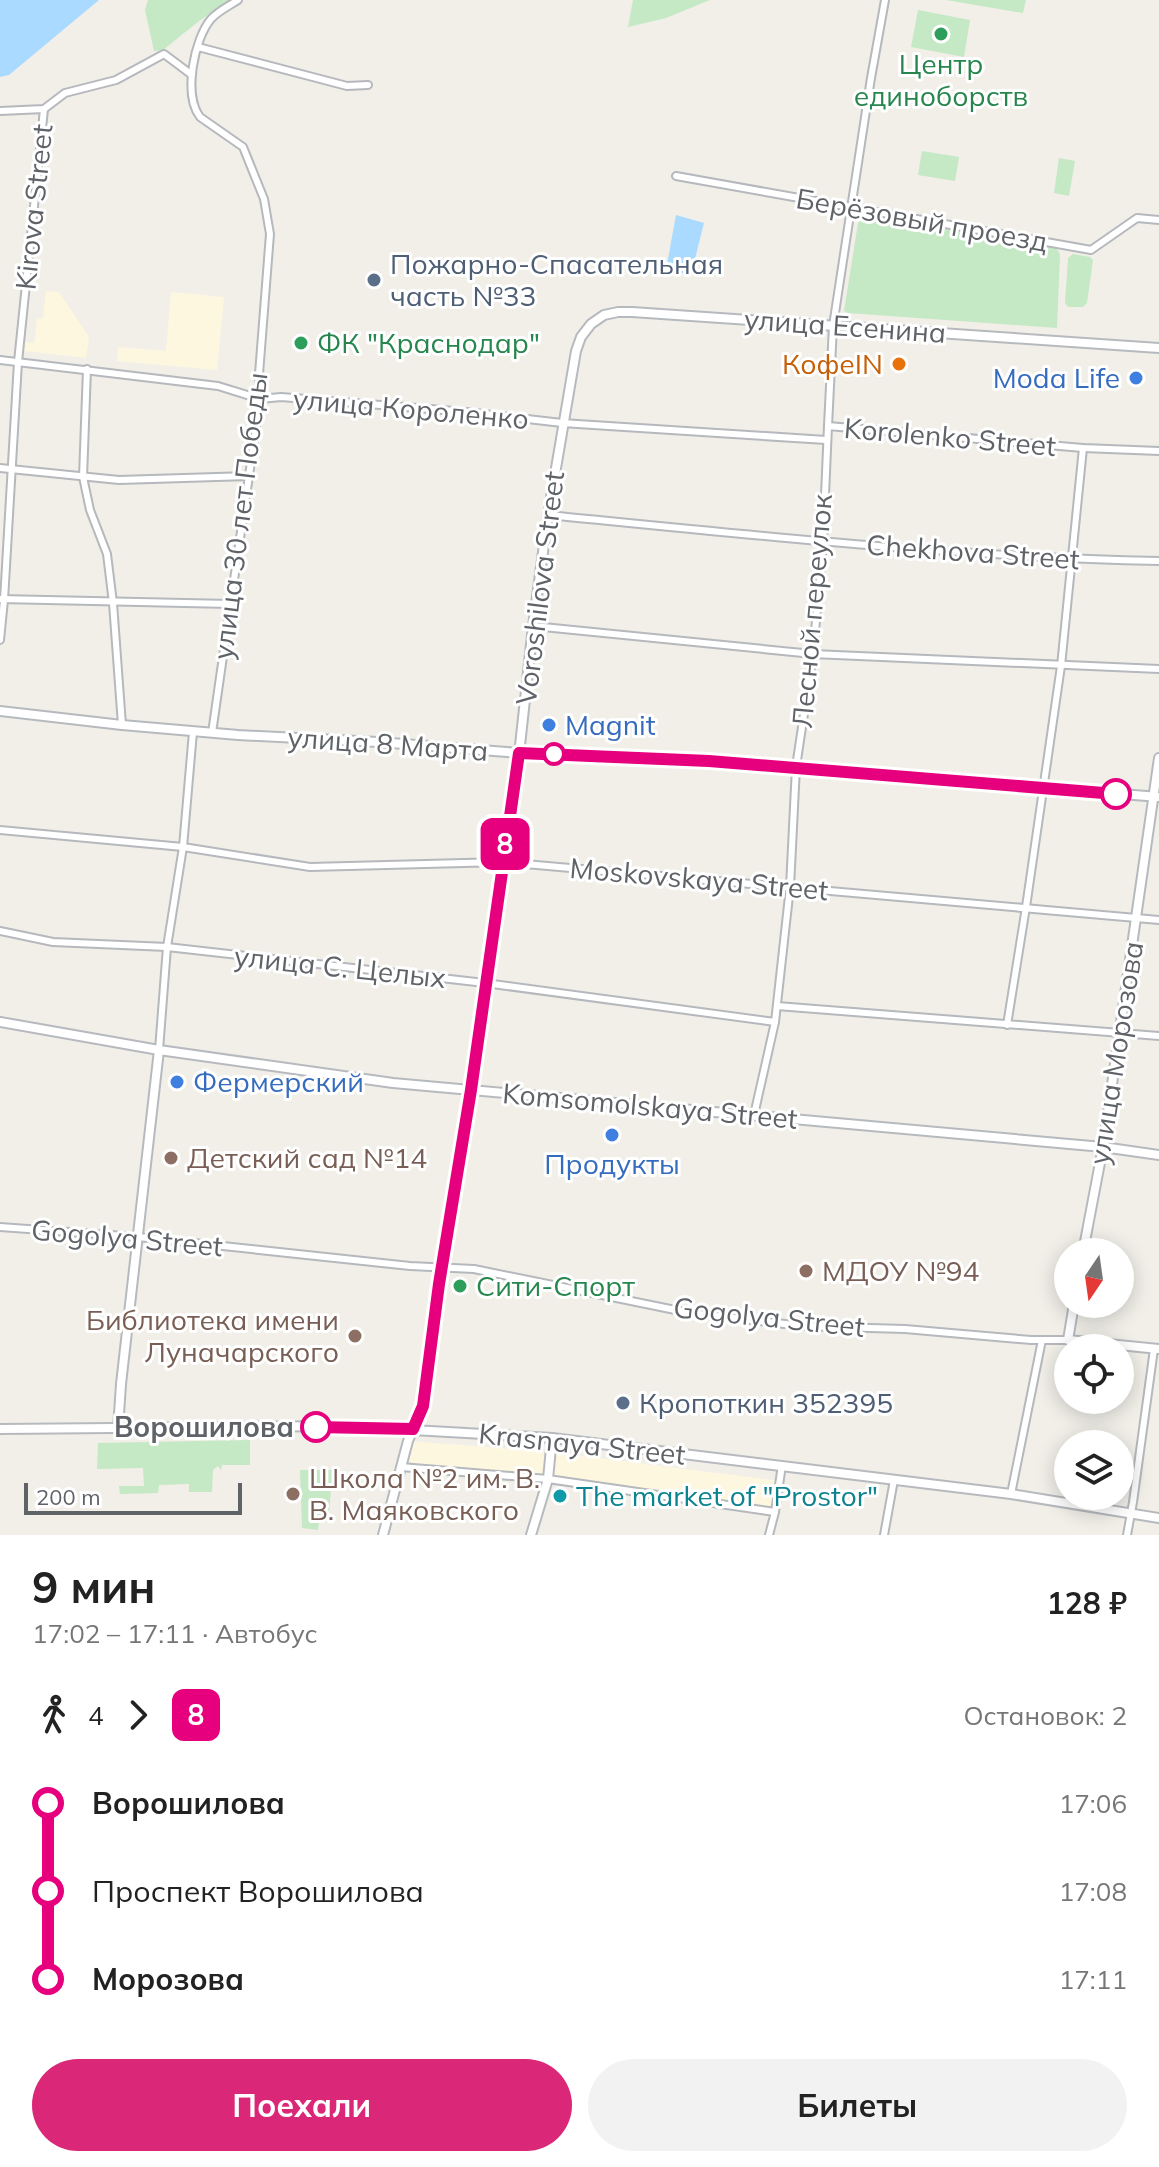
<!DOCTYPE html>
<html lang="ru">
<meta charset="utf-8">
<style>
body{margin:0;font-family:Mulish,sans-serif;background:#f2f2f2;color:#222;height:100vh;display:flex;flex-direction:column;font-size:30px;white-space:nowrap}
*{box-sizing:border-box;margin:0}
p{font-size:26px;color:#767676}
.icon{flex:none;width:44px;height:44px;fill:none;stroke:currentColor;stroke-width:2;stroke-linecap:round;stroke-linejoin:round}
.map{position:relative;height:1535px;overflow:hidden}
.drawer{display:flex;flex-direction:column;background:#fff;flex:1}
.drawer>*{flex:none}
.badge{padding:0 16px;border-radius:12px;font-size:28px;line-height:52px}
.needle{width:52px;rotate:193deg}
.tools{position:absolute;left:1054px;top:1238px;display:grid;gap:16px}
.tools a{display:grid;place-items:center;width:80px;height:80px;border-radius:50%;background:#fff;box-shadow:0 4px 20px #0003;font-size:40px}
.scale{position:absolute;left:24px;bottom:20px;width:218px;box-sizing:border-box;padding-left:8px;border:4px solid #5f6368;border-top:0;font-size:22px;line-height:28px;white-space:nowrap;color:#5f6368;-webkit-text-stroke:6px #fff;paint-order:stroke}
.map>.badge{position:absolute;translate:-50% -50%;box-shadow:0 0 0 4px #fff}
.legs{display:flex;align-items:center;gap:12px;height:88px;padding:0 32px;font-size:26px}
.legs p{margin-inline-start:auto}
.overview{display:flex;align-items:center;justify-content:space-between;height:136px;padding:0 32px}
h1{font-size:44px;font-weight:700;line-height:60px}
.cta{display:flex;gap:16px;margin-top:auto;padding:16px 32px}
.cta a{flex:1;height:92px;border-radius:48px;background:#db2777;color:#fff;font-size:32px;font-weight:700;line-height:92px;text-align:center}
.cta a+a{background:#f2f2f2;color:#222}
ul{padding:0 32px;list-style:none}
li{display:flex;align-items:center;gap:28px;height:88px;font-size:30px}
li i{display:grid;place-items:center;width:12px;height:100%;margin:0 10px;background:currentColor}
li i::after{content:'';width:20px;height:20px;margin:-10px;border:6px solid;border-radius:50%;background:#fff}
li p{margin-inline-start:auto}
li:first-child i{background:linear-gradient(#0000 50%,currentColor 0)}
li:last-child i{background:linear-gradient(currentColor 50%,#0000 0)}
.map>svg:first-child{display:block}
.commercial{fill:#fef7e0}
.green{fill:#c5e8c5}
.water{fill:#aadaff}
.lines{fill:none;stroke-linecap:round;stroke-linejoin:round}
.street-casing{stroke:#b5b8bc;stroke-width:10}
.secondary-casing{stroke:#b6babf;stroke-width:12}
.street{stroke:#fff;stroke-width:6}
.secondary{stroke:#fff;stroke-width:8}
.line-1-casing{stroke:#fff;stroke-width:18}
.line-1{stroke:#e6007e;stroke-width:12}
.leisure-dot{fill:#2e9e5b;stroke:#fff;stroke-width:3}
.service-dot{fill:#5c6f8a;stroke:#fff;stroke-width:3}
.food-dot{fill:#e8710a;stroke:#fff;stroke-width:3}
.shop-dot{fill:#3f7fe0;stroke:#fff;stroke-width:3}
.stop-1-dot{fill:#fff;stroke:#e6007e;stroke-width:4}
.education-dot{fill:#8d6e63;stroke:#fff;stroke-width:3}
.culture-dot{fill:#0f9aa8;stroke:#fff;stroke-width:3}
.labels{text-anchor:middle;stroke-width:6;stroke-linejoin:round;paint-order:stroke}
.leisure-label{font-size:28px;fill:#27864d;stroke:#fff;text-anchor:start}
.street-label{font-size:28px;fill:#5f6368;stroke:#fff}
.service-label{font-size:28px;fill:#4e5e75;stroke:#fff;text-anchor:start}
.food-label{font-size:28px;fill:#c56008;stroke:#fff;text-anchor:end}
.shop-label{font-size:28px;fill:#366cbe;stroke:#fff;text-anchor:start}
.education-label{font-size:28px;fill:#785e54;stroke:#fff;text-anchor:start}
.stop-label{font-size:28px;font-weight:bold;fill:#5f6368;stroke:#fff;text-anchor:end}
.culture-label{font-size:28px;fill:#0d838f;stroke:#fff;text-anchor:start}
</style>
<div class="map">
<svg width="1159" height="1535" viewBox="0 0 1159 1535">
<rect width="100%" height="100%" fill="#f1efe8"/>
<g class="commercial">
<path d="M46 291 59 292 89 337 86 358 24 351 25 342 34 343 37 319 43 318Z"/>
<path d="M171 292 224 297 217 370 117 361 118 347 166 351Z"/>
<path d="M408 1441 551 1452 780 1481 775 1512 548 1479 401 1467Z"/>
</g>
<g class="green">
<path d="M148 0H230L199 21 163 50 154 51 145 10Z"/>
<path d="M633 0H710L666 18 628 27Z"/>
<path d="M946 0H1026L1023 13Z"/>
<path d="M918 10 970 20 964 57 911 47Z"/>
<path d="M922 151 959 157 955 181 918 175Z"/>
<path d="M1059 158 1075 161 1069 196 1054 193Z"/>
<path d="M868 215 1056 248 1060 254 1057 328 848 313 844 311 858 223 864 216Z"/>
<path d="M1073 254 1090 257 1093 260 1087 303 1083 307H1068L1065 303 1068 258Z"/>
<path d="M250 1440V1465H222L221 1470 218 1466 213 1470 212 1492H189V1484L159 1485 158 1493 120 1494 119 1486H144L143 1468 97 1469 98 1443Z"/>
<path d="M300 1470H333L328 1522H319L318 1530 302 1528Z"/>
</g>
<g class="water">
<path d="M0 0H99L9 75 0 77Z"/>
<path d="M676 215 704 223 691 275 666 270Z"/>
</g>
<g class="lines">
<defs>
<g id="street">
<path d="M198 47 347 86 368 85"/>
<path d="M0 111 44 109 65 93 116 80 164 54 192 75"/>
<path d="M676 176 1091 250 1137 218 1159 220"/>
<path d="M0 360 218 386 260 399 281 397 467 412 562 423 826 440"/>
<path d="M87 369 83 477 90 510 107 554 113 603 122 725"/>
<path d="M828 426 833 326 871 78 885 0"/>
<path d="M0 468 119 480 249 476"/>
<path d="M548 515C751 535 955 557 1159 561"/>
<path d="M0 599 231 604"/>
<path d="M533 626 813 654 1159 669"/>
<path d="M0 640 4 600 18 362 44 109"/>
<path d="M212 733 260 399 259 374 270 234 264 199 243 147 200 117C183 95 194 39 211 19 218 11 229 6 238 0"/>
<path d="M0 830 183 847 310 867 502 862 1159 920"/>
<path d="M0 931 53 942 167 947 485 983 775 1022"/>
<path d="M777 1006 1159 1036"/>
<path d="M1007 1025 1026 907 1061 666 1083 448"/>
<path d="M159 1050 167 947 183 847 193 732"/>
<path d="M754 1115 775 1022 790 887 796 767 813 654 823 542 828 426 1083 448 1159 451"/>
<path d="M0 1227 138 1237 410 1266 474 1269 690 1313 802 1326 905 1329 1031 1340H1068"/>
<path d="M401 1467 548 1479 775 1512"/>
<path d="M1011 1494 1042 1340"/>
<path d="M769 1535 775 1512 782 1465"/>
<path d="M884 1535 894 1480"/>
<path d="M1127 1535 1133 1502 1154 1349"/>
</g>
<g id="secondary">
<path d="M0 711 122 725 238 735 378 742 519 753 709 761 1159 797"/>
<path d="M0 1022 159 1050 393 1083 1103 1147 1159 1155"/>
<path d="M1083 1252 1103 1147 1159 758"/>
<path d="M1074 1304 1068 1340 1159 1349"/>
<path d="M0 1429 342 1426 552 1438 1011 1494 1159 1518"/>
<path d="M118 1429 121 1384 159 1050"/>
<path d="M383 1535 408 1441 423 1406 439 1284 467 1111 502 862 517 773 533 626 548 515 576 351 581 337 591 324 604 315 618 312H632L1159 348"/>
<path d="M531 1535 548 1479 552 1438"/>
</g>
</defs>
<use href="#street" class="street-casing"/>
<use href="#secondary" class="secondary-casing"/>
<use href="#street" class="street"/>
<use href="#secondary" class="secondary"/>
</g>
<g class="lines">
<defs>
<path id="line-1" d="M316 1427 413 1429 423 1406 439 1284 471 1090 519 753 709 761 1116 794"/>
</defs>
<use href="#line-1" class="line-1-casing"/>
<use href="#line-1" class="line-1"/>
</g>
<g class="leisure-dot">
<circle cx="941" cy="34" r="8"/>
<circle cx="301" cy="343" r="8"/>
<circle cx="460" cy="1286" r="8"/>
</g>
<g class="service-dot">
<circle cx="374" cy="280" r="8"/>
<circle cx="623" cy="1403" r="8"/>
</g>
<circle class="food-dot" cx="899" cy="364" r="8"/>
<g class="shop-dot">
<circle cx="1136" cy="378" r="8"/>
<circle cx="549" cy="725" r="8"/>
<circle cx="177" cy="1082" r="8"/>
<circle cx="612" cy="1135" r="8"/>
</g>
<g class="stop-1-dot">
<circle cx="554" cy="754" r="10"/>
<circle cx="1116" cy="794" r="14"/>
<circle cx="316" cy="1427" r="14"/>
</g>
<g class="education-dot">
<circle cx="171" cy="1158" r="8"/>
<circle cx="806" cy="1271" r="8"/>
<circle cx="355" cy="1336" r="8"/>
<circle cx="293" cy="1494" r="8"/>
</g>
<circle class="culture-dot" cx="560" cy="1496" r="8"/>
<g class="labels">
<g class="leisure-label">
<text x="941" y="74" text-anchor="middle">Центр<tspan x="941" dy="32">единоборств</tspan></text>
<text x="317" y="353">ФК "Краснодар"</text>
<text x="476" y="1296">Сити-Спорт</text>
</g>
<g class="street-label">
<text transform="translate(34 207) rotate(-84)" y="10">Kirova Street</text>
<text transform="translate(922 220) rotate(10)" y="10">Берёзовый проезд</text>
<text transform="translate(845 326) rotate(4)" y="10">улица Есенина</text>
<text transform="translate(411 409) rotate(5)" y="10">улица Короленко</text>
<text transform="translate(950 437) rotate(5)" y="10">Korolenko Street</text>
<text transform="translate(240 516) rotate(-83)" y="10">улица 30 лет Победы</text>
<text transform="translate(973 552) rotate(4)" y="10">Chekhova Street</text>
<text transform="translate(540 588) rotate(-83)" y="10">Voroshilova Street</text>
<text transform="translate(812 611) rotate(-85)" y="10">Лесной переулок</text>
<text transform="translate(388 744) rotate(4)" y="10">улица 8 Марта</text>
<text transform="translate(699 879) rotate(5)" y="10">Moskovskaya Street</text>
<text transform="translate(340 967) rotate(6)" y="10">улица С. Целых</text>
<text transform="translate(1116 1053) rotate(-81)" y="10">улица Морозова</text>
<text transform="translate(650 1106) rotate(5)" y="10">Komsomolskaya Street</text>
<text transform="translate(127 1238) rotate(5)" y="10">Gogolya Street</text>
<text transform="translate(769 1317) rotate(6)" y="10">Gogolya Street</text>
<text transform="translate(582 1444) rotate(6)" y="10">Krasnaya Street</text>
</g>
<g class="service-label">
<text x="390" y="274">Пожарно-Спасательная<tspan x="390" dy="32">часть №33</tspan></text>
<text x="639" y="1413">Кропоткин 352395</text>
</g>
<g class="food-label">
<text x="883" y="374">КофеIN</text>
</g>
<g class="shop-label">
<text x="1120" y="388" text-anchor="end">Moda Life</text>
<text x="565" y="735">Magnit</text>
<text x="193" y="1092">Фермерский</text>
<text x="612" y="1174" text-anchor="middle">Продукты</text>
</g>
<g class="education-label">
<text x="187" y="1168">Детский сад №14</text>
<text x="822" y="1281">МДОУ №94</text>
<text x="339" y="1330" text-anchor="end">Библиотека имени<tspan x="339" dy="32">Луначарского</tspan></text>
<text x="309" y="1488">Школа №2 им. В.<tspan x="309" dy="32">В. Маяковского</tspan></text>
</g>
<g class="stop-label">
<text x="294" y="1437">Ворошилова</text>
</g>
<g class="culture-label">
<text x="576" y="1506">The market of "Prostor"</text>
</g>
</g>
</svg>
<div class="tools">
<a><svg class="needle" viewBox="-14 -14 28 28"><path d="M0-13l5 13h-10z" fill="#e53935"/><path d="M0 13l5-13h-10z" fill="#767676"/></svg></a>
<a><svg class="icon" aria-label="locate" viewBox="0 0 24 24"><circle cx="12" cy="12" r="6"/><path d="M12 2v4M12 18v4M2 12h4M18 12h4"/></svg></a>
<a><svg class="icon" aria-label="layers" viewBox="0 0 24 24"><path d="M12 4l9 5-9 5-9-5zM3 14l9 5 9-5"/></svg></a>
</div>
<div class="scale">200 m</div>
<b class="badge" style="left:505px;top:844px;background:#e6007e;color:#fff">8</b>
</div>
<section class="drawer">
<div class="overview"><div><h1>9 мин</h1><p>17:02 – 17:11 · Автобус</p></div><b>128 ₽</b></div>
<div class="legs"><svg class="icon" aria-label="walk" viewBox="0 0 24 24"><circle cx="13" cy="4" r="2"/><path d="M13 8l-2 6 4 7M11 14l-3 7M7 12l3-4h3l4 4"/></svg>4<svg class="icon" aria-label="forward" viewBox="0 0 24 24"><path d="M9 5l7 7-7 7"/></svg><b class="badge" style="background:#e6007e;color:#fff">8</b><p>Остановок: 2</p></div>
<ul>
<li><i style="color:#e6007e"></i><b>Ворошилова</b><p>17:06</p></li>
<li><i style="color:#e6007e"></i><span>Проспект Ворошилова</span><p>17:08</p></li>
<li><i style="color:#e6007e"></i><b>Морозова</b><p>17:11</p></li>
</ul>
<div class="cta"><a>Поехали</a><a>Билеты</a></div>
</section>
